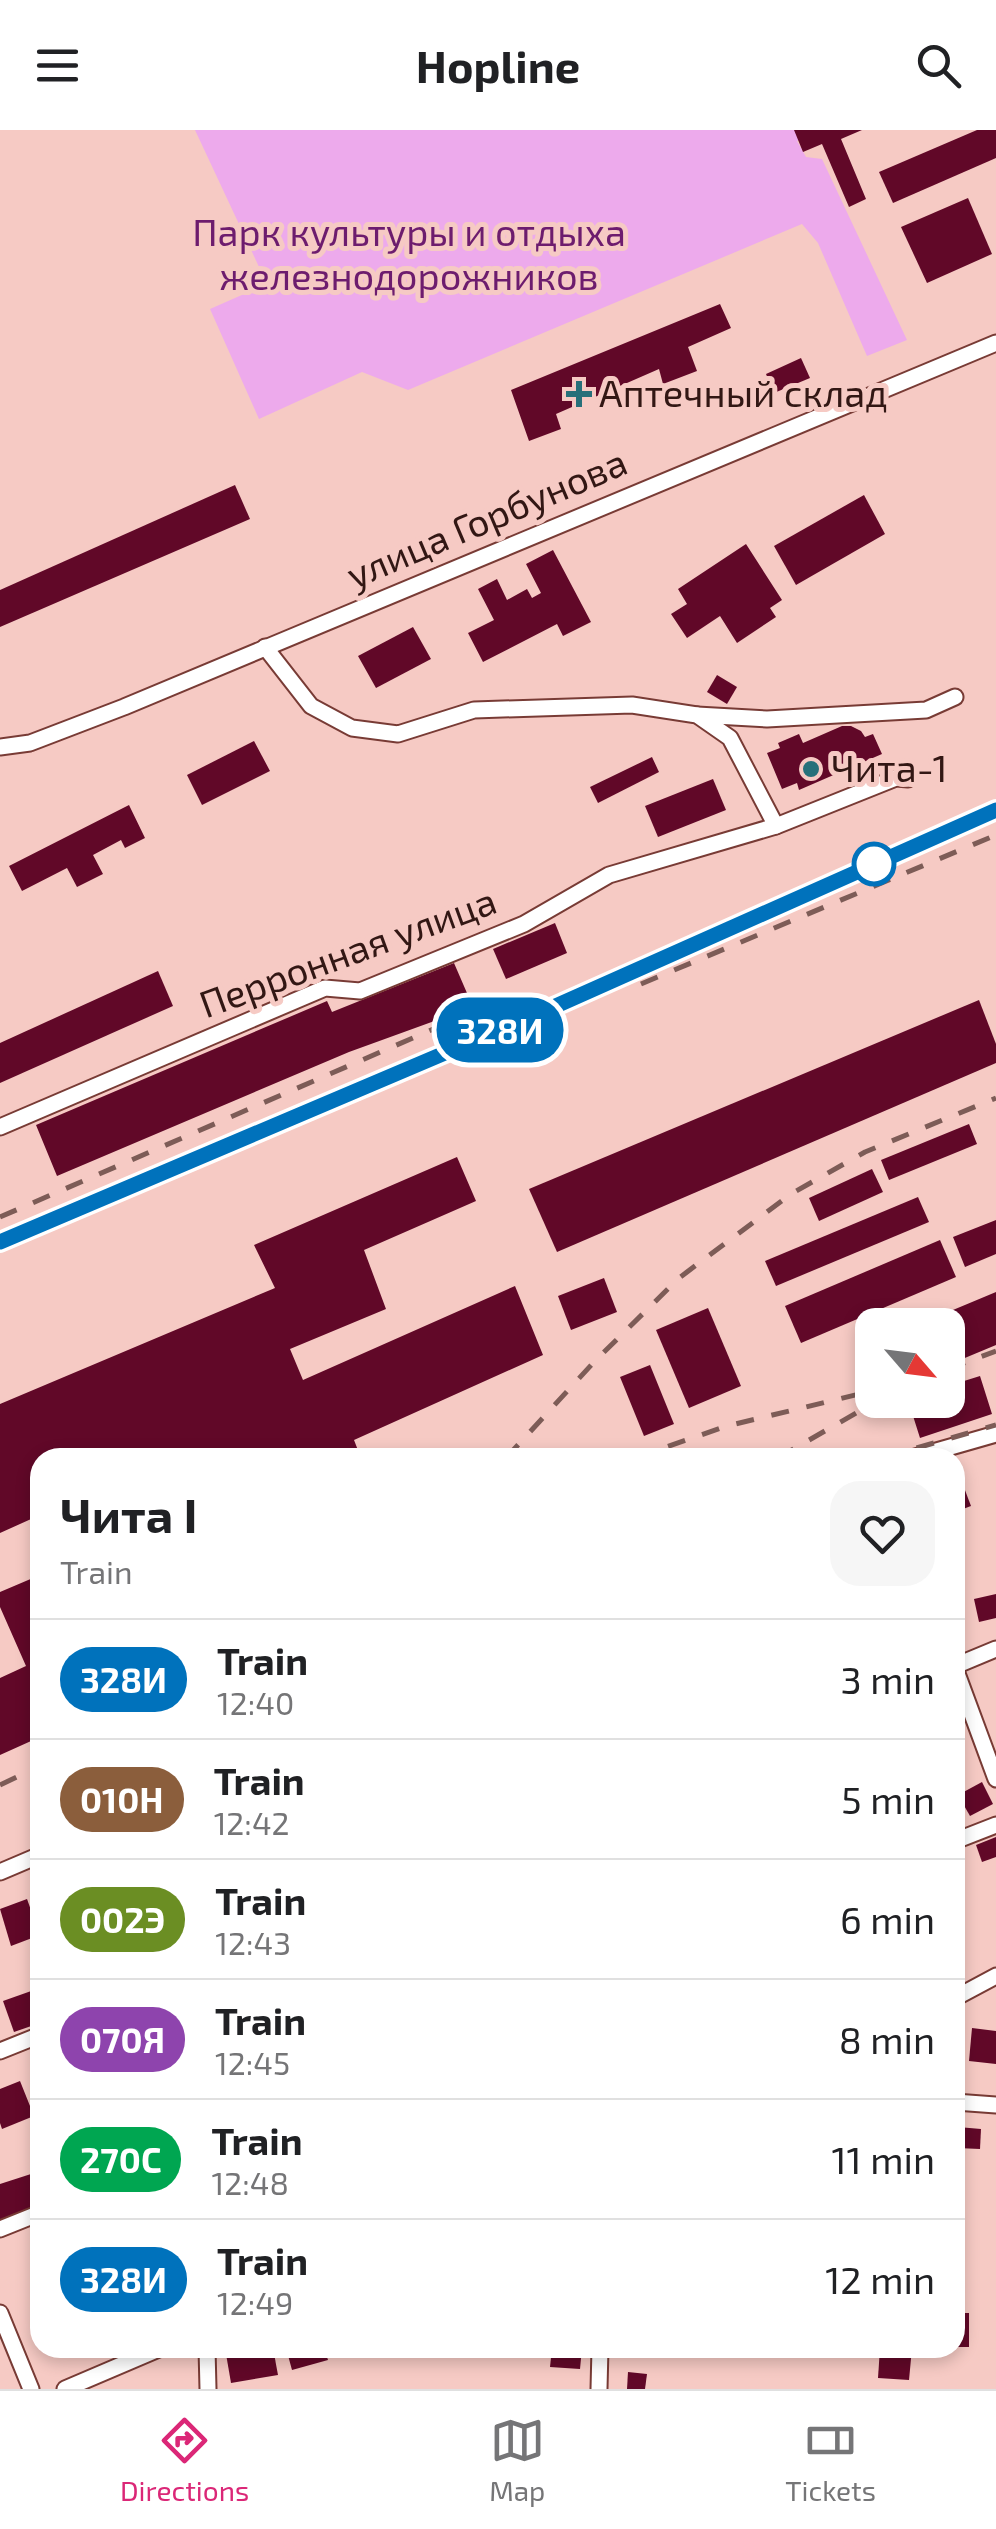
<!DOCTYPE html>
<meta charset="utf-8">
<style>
body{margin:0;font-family:"Exo 2",sans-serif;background:#f6f6f6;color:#202124;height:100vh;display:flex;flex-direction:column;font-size:38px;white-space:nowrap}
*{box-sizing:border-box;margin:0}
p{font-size:32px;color:#757577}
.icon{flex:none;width:55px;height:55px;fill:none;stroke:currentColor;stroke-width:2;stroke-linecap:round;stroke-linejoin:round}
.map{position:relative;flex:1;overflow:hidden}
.drawer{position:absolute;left:30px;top:1318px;width:935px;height:910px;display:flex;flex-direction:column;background:#fff;border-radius:30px;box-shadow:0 5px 15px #0003}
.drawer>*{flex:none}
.badge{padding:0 20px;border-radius:32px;font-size:35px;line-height:65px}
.needle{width:65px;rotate:118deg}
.tools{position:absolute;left:855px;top:1178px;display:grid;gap:20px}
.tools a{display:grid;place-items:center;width:110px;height:110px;border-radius:20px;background:#fff;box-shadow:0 5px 15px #0003;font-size:50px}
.map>.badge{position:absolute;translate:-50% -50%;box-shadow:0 0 0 5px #fff}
.round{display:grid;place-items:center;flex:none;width:105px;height:105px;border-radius:30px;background:#f6f6f6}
.headline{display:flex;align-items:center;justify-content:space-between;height:170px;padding:0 30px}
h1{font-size:48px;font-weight:700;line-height:75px}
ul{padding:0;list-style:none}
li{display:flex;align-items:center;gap:30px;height:120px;padding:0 30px;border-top:2px solid #e0e0e0}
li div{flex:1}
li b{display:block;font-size:38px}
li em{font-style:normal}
li .badge{min-width:110px;font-weight:700;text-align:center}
header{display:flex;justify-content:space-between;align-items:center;height:130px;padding:0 30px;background:#fff;font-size:45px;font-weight:700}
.tab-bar{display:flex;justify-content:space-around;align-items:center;height:140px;border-top:2px solid #e0e0e0;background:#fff;font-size:28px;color:#757577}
.tab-bar a{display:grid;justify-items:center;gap:5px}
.tab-bar .selected{color:#db2777}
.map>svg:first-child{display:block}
.green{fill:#edaaec}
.building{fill:#610828}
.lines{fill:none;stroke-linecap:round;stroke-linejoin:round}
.minor-casing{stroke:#783b35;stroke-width:19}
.minor{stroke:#fff;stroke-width:15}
.rail{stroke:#7d5c57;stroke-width:5;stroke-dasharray:18 18;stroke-linecap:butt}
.line-casing{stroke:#fff;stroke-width:22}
.line{stroke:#0072bc;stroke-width:15}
.poi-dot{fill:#27707a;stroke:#f6cac4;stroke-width:4}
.stop-dot{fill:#fff;stroke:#0072bc;stroke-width:5}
.labels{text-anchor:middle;stroke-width:10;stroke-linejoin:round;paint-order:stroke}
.park-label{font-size:38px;fill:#6d1c6e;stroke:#f6cac4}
.poi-label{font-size:38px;fill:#321714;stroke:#f6cac4;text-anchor:start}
.street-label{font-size:38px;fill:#321714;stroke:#f6cac4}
</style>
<header><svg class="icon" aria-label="menu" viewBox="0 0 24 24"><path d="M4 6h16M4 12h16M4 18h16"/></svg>Hopline<svg class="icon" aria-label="search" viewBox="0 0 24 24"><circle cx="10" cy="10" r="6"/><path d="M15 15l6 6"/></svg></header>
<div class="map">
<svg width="996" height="2259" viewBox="0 0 996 2259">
<rect width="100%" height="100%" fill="#f6cac4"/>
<path class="green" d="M195 0H826L797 11 806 27 822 29 907 210 867 226 818 113 802 94 408 260 362 242 259 289 210 179 267 154Z"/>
<g class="building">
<path d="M794 0H862L841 9 866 69 849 77 822 14 803 22Z"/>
<path d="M977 0H996V28L893 73 879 42Z"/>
<path d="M968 68 992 124 927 153 901 97Z"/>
<path d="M720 174 731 198 688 217 697 241 663 254 659 239 556 284 561 299 529 311 511 260Z"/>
<path d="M801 228 810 248 774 263 766 244Z"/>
<path d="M235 355 250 389 0 497V460Z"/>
<path d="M864 365 885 404 796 455 774 416Z"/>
<path d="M746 414 782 470 770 478 776 487 737 513 720 486 687 508 671 484 687 474 678 459Z"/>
<path d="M553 420 591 492 563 506 557 494 483 532 468 503 494 490 478 459 497 449 507 470 527 459 532 468 541 463 526 434Z"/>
<path d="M413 497 431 529 376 558 358 526Z"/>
<path d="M717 545 737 557 727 574 707 562Z"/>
<path d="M842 596H851L861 601 865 607 873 604 882 624 799 660 797 653 782 659 767 623 780 618 778 613 799 604 803 613Z"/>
<path d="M254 611 270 641 202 675 187 645Z"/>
<path d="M652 627 659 642 598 673 590 657Z"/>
<path d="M713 649 726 680 658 707 645 676Z"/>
<path d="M129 675 145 708 125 718 121 710 93 725 103 744 77 757 67 738 22 761 9 736Z"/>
<path d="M555 793 567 823 506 849 493 819Z"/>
<path d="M454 833 473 877 349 922 57 1046 36 995 327 871 332 882Z"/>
<path d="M158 841 173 876 0 953V913Z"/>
<path d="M979 870 996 914V933L557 1122 529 1059Z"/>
<path d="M969 994 977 1014 889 1050 881 1030Z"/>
<path d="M457 1027 476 1071 364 1120 386 1179 290 1219 303 1250 515 1156 543 1225 354 1310 361 1328H40V1385L0 1403V1274L275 1158 254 1115Z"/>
<path d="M872 1039 883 1062 819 1091 809 1068Z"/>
<path d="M918 1067 929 1092 776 1156 765 1131Z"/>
<path d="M996 1090V1124L965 1137 953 1107Z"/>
<path d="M940 1110 956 1147 801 1213 785 1176Z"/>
<path d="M604 1148 617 1182 571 1200 558 1166Z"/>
<path d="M996 1162V1215L948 1235V1195H931L929 1190Z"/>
<path d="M708 1178 741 1256 689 1278 656 1200Z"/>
<path d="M650 1235 674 1294 644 1306 620 1247Z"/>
<path d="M980 1246 992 1284 920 1308 908 1270H948V1256Z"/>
<path d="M963 1355 971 1376 955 1382V1358Z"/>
<path d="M40 1445V1607L0 1625V1548L26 1536 0 1477V1462Z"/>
<path d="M996 1464V1488L979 1492 974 1469Z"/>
<path d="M982 1652 993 1674 970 1686 958 1665Z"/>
<path d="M996 1707V1727L982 1732 976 1715Z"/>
<path d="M27 1769 40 1805 11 1816 0 1779Z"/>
<path d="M34 1860 40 1879V1893L14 1902 3 1871Z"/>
<path d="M972 1898 996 1901V1934L969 1931Z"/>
<path d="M20 1951 34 1986 2 1999 0 1993V1959Z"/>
<path d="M958 1997 981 1999 980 2019 957 2018Z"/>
<path d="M31 2044 40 2071V2079L0 2091V2054Z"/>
<rect x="955" y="2183" width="14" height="34"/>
<path d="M225 2218H273L278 2245 231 2253Z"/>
<path d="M286 2218H324L328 2230 292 2240Z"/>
<path d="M552 2218H582L580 2239 550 2237Z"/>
<path d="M880 2218H912L909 2250 878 2248Z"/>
<path d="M628 2242 647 2244 645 2259H627Z"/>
</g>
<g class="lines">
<defs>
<g id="minor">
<path d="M697 585 767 589 926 580 955 567"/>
<path d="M0 617 30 613 124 577 996 213"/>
<path d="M776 696 896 648 908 649"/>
<path d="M0 997 325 858 360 861 524 794 609 745 776 696 730 608 697 585 632 575 474 580 398 604 352 598 311 576 265 517"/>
<path d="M912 1328 996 1304"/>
<path d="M955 1536 996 1519"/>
<path d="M955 1538 996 1649"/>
<path d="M955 1711 996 1695"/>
<path d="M0 1742 40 1725"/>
<path d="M955 1868 996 1846"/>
<path d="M0 1921 40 1905"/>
<path d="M955 1972 996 1975"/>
<path d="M0 2099 40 2083"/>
<path d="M0 2183 31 2259"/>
<path d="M207 2218 208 2259"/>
<path d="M65 2259 161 2218"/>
<path d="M599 2259 600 2218"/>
</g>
</defs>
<use href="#minor" class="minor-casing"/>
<use href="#minor" class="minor"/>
<g class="rail">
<path d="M641 854 996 705"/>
<path d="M0 1087 475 881"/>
<path d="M0 1112 558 875 996 680"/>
<path d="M948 1239 996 1221"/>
<path d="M506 1328 594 1232 679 1148 791 1064 865 1022 996 968"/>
<path d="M634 1328 727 1296 872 1261"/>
<path d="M778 1328 863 1279 883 1270"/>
<path d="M882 1328 996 1295"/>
<path d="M0 1655 40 1636"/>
</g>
</g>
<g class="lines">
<defs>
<path id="line" d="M0 1112 558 875 996 680"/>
</defs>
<use href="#line" class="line-casing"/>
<use href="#line" class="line"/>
</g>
<g class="poi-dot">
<path d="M574 249h10v10h10v10h-10v10h-10v-10h-10v-10h10z"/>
<circle cx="811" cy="639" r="10"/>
</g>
<circle class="stop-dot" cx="874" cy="734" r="20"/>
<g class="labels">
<g class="park-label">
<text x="409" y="116">Парк культуры и отдыха<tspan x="409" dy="44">железнодорожников</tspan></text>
</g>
<g class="poi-label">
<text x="599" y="277">Аптечный склад</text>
<text x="831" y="652">Чита-1</text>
</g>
<g class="street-label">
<text transform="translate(487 389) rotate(-23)" y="13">улица Горбунова</text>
<text transform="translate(348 823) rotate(-20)" y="13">Перронная улица</text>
</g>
</g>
</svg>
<div class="tools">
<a><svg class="needle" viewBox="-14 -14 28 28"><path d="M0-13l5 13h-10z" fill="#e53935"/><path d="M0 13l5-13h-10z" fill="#757577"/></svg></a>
</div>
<b class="badge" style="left:500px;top:900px;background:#0072bc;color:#fff">328И</b>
<section class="drawer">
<div class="headline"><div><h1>Чита I</h1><p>Train</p></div><a class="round"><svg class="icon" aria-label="heart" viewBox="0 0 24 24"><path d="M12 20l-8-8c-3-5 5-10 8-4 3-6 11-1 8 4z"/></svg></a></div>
<ul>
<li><span class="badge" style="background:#0072bc;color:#fff">328И</span><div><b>Train</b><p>12:40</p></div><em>3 min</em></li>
<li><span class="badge" style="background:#8b5e3c;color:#fff">010Н</span><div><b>Train</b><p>12:42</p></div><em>5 min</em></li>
<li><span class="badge" style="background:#6b8e23;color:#fff">002Э</span><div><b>Train</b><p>12:43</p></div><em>6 min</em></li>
<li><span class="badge" style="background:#8e44ad;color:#fff">070Я</span><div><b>Train</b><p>12:45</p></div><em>8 min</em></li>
<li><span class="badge" style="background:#00a651;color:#fff">270С</span><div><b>Train</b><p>12:48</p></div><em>11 min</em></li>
<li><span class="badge" style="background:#0072bc;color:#fff">328И</span><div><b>Train</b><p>12:49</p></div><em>12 min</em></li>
</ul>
</section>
</div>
<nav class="tab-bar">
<a class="selected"><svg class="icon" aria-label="directions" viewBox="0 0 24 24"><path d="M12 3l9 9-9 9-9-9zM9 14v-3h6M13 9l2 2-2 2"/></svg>Directions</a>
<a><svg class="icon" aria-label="map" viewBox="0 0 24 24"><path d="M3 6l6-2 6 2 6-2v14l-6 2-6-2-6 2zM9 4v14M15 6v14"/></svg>Map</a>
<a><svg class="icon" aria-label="tickets" viewBox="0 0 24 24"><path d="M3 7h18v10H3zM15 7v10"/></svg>Tickets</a>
</nav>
